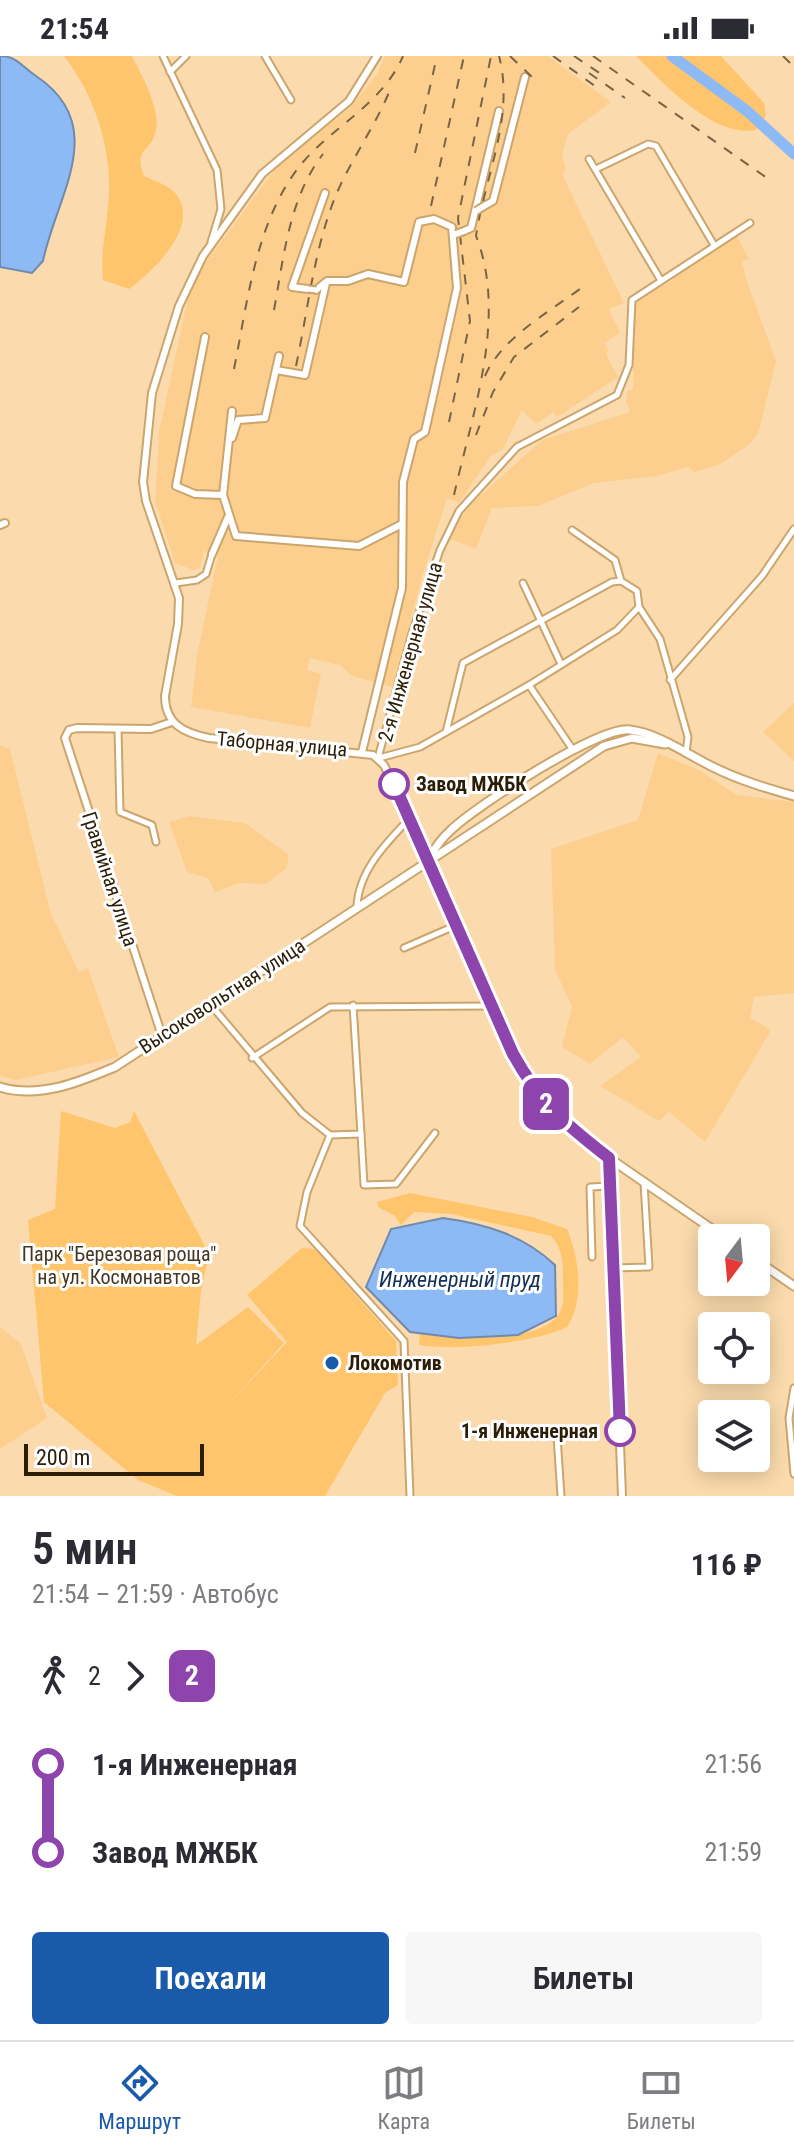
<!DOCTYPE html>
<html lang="ru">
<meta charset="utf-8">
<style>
body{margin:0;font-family:"Roboto Condensed",sans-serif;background:#f7f7f7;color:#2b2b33;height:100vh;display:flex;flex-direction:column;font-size:30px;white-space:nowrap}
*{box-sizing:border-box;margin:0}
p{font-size:26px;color:#7c7c81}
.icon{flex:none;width:44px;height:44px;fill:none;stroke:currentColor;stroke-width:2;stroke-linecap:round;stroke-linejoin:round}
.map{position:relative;height:1440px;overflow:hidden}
.sheet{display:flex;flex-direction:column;background:#fff;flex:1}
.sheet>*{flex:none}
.badge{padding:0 16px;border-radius:12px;font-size:28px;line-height:52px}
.needle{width:52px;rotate:196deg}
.buttons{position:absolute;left:698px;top:1168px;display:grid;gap:16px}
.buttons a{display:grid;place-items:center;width:72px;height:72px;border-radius:8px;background:#fff;box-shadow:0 4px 20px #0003;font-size:40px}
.scale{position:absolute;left:24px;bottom:20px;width:180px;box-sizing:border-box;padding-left:8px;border:4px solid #2c1d06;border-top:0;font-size:22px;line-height:28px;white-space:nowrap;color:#2c1d06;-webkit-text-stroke:6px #fff;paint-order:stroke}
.map>.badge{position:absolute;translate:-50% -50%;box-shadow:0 0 0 4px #fff}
.legs{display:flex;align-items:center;gap:12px;height:88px;padding:0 32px;font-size:26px}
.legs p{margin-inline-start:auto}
.summary{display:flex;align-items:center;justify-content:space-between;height:136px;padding:0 32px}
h1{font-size:44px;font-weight:600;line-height:60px}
.primary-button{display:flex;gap:16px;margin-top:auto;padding:16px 32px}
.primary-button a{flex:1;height:92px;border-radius:8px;background:#195aaa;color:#fff;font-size:32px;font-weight:600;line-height:92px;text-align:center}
.primary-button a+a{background:#f7f7f7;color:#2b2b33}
ul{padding:0 32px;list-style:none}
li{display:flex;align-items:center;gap:28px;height:88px;font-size:30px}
li i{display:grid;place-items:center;width:12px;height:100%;margin:0 10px;background:currentColor}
li i::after{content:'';width:20px;height:20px;margin:-10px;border:6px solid;border-radius:50%;background:#fff}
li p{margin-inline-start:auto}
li:first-child i{background:linear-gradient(#0000 50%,currentColor 0)}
li:last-child i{background:linear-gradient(currentColor 50%,#0000 0)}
.status{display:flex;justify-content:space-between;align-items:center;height:56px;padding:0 40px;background:#fff;direction:ltr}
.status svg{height:22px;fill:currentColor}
.tab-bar{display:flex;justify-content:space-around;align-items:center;height:112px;border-top:2px solid #e1e1e2;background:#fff;font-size:22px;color:#7c7c81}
.tab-bar a{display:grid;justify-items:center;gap:4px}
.tab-bar .on{color:#195aaa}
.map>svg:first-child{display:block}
.built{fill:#fccf8e}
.green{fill:#ffc56d}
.water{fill:#8db9f5;stroke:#708aad;stroke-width:2}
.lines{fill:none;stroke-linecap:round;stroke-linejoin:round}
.river{stroke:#8db9f5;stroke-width:11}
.minor-casing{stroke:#cba56c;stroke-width:9}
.tertiary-casing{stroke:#cba56c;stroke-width:10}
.secondary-casing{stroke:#cba56c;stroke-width:11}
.minor{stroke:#fff;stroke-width:5}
.tertiary{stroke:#fff;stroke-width:6}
.secondary{stroke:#fff;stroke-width:7}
.rail{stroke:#796444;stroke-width:2;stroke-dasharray:10 10;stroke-linecap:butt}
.minor-bridge-casing{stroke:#cba56c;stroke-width:9;stroke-linecap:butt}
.tertiary-bridge-casing{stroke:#cba56c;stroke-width:10;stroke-linecap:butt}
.minor-bridge{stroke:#fff;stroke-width:5}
.tertiary-bridge{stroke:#fff;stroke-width:6}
.line-1-casing{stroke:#fff;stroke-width:18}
.line-1{stroke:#8e44ad;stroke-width:12}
.stop-1-dot{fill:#fff;stroke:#8e44ad;stroke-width:4}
.poi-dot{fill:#195aaa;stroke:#fff;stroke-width:3}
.labels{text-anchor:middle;stroke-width:6;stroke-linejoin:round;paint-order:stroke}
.street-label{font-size:20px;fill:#2c1d06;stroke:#fff}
.stop-label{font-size:20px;font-weight:bold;fill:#2c1d06;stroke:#fff;text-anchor:start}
.park-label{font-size:20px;fill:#443621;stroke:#fff}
.poi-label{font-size:20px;font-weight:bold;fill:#2c1d06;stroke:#fff;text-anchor:start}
.water-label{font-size:22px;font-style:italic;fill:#133056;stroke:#fff}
</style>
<div class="status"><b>21:54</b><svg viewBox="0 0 49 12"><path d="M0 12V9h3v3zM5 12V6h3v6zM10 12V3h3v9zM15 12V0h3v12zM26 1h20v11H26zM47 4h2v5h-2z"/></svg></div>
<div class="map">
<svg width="794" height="1440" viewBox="0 0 794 1440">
<rect width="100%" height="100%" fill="#fbdbad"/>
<g class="built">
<path d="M385 0H548L611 46 568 78 562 98 566 115 562 118 624 247 609 253 620 277 604 287 609 295 606 298 618 321 557 361 553 356 536 368 522 354 503 393 491 400 459 447 447 442 422 521 393 631 352 620 340 609 310 602 307 614 321 618 310 672 191 651 197 599 218 500 204 495 200 512 193 514 175 507 155 445 159 376 188 242 200 214 279 108 351 51 377 18Z"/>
<path d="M737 180 749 203 742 206 747 226 776 305 759 375 751 387 719 409 694 416 689 411 657 420 594 427 538 450 492 452 476 493 447 482 471 448 542 384 630 356 626 345 627 335 633 333 635 250 640 241 674 224 672 219Z"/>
<path d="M794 647V705L763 676Z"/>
<path d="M0 689 10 693 51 858 79 916 88 912 119 1001 16 1024 0 1020Z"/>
<path d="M658 697 699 714 737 739 794 746V937L754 941 750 962 771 974 705 1086 669 1056 659 1065 600 1030 641 1001 623 981 590 1008 562 991 572 951 555 914 551 793 638 764Z"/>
<path d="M189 760 245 767 289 799 286 813 266 828 240 827 215 836 208 822 187 816 169 766Z"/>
<path d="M0 1271 21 1288 47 1362 0 1393Z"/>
</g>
<g class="green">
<path d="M64 0H132C142 20 160 51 156 74 152 97 133 90 144 120 155 125 169 129 177 139 200 172 152 216 129 233L103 224C100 198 106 176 108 150 114 98 96 41 64 0Z"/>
<path d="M636 0H721L764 47 766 60 756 74C714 82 664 28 636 0Z"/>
<path d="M61 1055 115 1072 130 1066 134 1055 209 1198 201 1235 196 1289 248 1251 284 1287 224 1353 287 1286 247 1239 302 1192 315 1193 396 1285 398 1329 385 1337 325 1440H177L138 1424 44 1346 28 1164 55 1153Z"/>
<path d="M410 1137 532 1161 567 1173C579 1201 585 1245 567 1271 534 1287 456 1295 419 1289L420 1278C452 1282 538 1289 559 1258 565 1249 563 1238 563 1228 563 1210 564 1194 551 1180L451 1158 414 1156 401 1169 395 1160 378 1151 377 1146Z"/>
</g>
<g class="water">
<path d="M0 0C17 0 22 11 36 20 111 70 56 140 43 205L32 217 0 211Z"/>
<path d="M443 1162C486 1168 523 1179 555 1209L556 1260 518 1279 459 1282 410 1276 366 1231 391 1173Z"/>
</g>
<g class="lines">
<path class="river" d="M672 0 747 55 794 98"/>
<defs>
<g id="minor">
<path d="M163 0 217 114 221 153 211 186"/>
<path d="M265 0 291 44"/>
<path d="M170 16 186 0"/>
<path d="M589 103 660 223"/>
<path d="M596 113 648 88 656 90 714 189"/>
<path d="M572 474 615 504 621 525 637 535 639 551 660 583 688 681 686 697"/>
<path d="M176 527 197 524 206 518 212 498"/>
<path d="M523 527 561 608"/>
<path d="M670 624 762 520 794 473"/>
<path d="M529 629 573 694"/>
<path d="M118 673 120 756 152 769 156 786"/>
<path d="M446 676 463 607 612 526 621 525"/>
<path d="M378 702 412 577 440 494 459 455 517 391 617 339 629 309 632 244 750 167"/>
<path d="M379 702 420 691 529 629 617 574 639 551"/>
<path d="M357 851C358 816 385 788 409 763"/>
<path d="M404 892 457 869"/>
<path d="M211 949 302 1057 330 1079 307 1136 300 1170 404 1285 410 1440"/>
<path d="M252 1002 330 951 492 950"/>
<path d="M361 1078 364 1129 396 1128 435 1077"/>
<path d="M330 1079 361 1078 353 949"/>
<path d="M592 1201 590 1131 610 1130"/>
<path d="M613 1212 649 1211 644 1127"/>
<path d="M794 1332 789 1362 794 1418"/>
<path d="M557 1380 561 1440"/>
</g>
<g id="tertiary">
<path d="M377 0 349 45 262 118 203 200 179 250 152 337 143 426 146 445 179 542 178 568 165 640C165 668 184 677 209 682L373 699 384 709 429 803"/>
<path d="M484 150 493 145 525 21"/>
<path d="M464 175 471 172 499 55"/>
<path d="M308 233 292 231 325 137"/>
<path d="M316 234 327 225H348L368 218 404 226 419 166 434 163 452 171 457 232 425 376 414 383 403 426 402 532 362 696"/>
<path d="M205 281 176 430 195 438 223 439"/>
<path d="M276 314 305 319 326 227"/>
<path d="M232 355 223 439 236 480 359 490 402 468"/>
<path d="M232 382 238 364 265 362 279 300"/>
<path d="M0 469 5 467"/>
<path d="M212 498 228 461"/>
<path d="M162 980 65 682 69 674 77 672 151 673 172 666"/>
<path d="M609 1102 622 1440"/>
</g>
<g id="secondary">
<path d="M429 803 513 998 532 1032 553 1057 609 1102 725 1182"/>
<path d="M429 803C435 791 441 783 451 774 476 750 599 670 630 674 658 677 688 699 713 711 739 724 766 732 794 740"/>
<path d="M0 1031C40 1043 79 1026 115 1011L604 690 632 682 665 688"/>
<path d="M756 1204 794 1230"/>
</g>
</defs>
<use href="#minor" class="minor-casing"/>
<use href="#tertiary" class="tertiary-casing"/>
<use href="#secondary" class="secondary-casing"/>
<use href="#minor" class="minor"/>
<use href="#tertiary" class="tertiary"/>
<use href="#secondary" class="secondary"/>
<g class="rail">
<path d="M510 0 534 23"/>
<path d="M553 0 595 30"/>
<path d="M574 0 601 18"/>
<path d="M593 0 767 122"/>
<path d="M783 0 794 11"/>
<path d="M589 17 625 42"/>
<path d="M415 97 437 0"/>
<path d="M431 150 464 0"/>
<path d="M274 254C284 200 289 142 323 98"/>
<path d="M296 310C307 259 313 202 331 152 346 109 375 73 392 29"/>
<path d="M234 313C248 244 256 162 303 106 335 69 383 47 403 0"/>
<path d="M485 320C502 281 551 255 584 230"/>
<path d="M449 366 470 265 458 162 491 0"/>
<path d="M476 379 493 336 514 301 579 251"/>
<path d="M454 439C472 358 508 261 476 180 485 120 515 60 499 0"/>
</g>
<defs>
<path id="minor-bridge" d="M308 233 316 234"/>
<g id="tertiary-bridge">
<path d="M476 155 484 150"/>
<path d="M456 178 464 175"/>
</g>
</defs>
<use href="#minor-bridge" class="minor-bridge-casing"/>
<use href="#tertiary-bridge" class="tertiary-bridge-casing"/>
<use href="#minor-bridge" class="minor-bridge"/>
<use href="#tertiary-bridge" class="tertiary-bridge"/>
</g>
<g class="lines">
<defs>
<path id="line-1" d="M394 728 513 998C540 1047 565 1068 609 1102L620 1375"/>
</defs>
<use href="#line-1" class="line-1-casing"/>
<use href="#line-1" class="line-1"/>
</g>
<g class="stop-1-dot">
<circle cx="394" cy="728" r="14"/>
<circle cx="620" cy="1375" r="14"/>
</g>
<circle class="poi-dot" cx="332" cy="1307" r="8"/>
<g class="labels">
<g class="street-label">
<text transform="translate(410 596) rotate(-74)" y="7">2-я Инженерная улица</text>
<text transform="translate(282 688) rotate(5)" y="7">Таборная улица</text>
<text transform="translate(110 823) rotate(72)" y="7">Гравийная улица</text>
<text transform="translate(222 940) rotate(-33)" y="7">Высоковольтная улица</text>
</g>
<g class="stop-label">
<text x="416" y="735">Завод МЖБК</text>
<text x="598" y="1382" text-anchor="end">1-я Инженерная</text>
</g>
<g class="park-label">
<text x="119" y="1205">Парк "Березовая роща"<tspan x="119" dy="23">на ул. Космонавтов</tspan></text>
</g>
<g class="poi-label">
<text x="348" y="1314">Локомотив</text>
</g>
<g class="water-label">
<text x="460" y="1231">Инженерный пруд</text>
</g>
</g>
</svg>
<div class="buttons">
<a><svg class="needle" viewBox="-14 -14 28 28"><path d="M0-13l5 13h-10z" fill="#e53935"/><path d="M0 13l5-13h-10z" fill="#7c7c81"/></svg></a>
<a><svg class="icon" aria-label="locate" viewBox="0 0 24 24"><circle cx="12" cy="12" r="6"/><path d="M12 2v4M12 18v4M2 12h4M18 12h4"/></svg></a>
<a><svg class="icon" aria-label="layers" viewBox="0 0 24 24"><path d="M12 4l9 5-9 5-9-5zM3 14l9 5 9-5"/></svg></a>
</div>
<div class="scale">200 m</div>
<b class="badge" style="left:546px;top:1048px;background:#8e44ad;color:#fff">2</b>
</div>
<section class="sheet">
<div class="summary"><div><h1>5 мин</h1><p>21:54 – 21:59 · Автобус</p></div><b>116 ₽</b></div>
<div class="legs"><svg class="icon" aria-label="walk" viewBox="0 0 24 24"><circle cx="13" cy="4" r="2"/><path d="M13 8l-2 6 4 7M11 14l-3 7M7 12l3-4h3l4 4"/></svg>2<svg class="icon" aria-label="forward" viewBox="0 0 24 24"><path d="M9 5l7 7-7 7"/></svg><b class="badge" style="background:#8e44ad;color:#fff">2</b></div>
<ul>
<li><i style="color:#8e44ad"></i><b>1-я Инженерная</b><p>21:56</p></li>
<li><i style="color:#8e44ad"></i><b>Завод МЖБК</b><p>21:59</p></li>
</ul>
<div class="primary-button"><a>Поехали</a><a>Билеты</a></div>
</section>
<nav class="tab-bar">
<a class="on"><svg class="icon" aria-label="directions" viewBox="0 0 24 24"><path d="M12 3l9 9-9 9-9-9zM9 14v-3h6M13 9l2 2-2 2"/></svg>Маршрут</a>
<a><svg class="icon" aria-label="map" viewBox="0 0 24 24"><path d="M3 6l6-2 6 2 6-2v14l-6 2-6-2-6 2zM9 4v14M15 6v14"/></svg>Карта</a>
<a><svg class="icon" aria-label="tickets" viewBox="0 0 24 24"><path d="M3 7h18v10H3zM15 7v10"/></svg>Билеты</a>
</nav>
